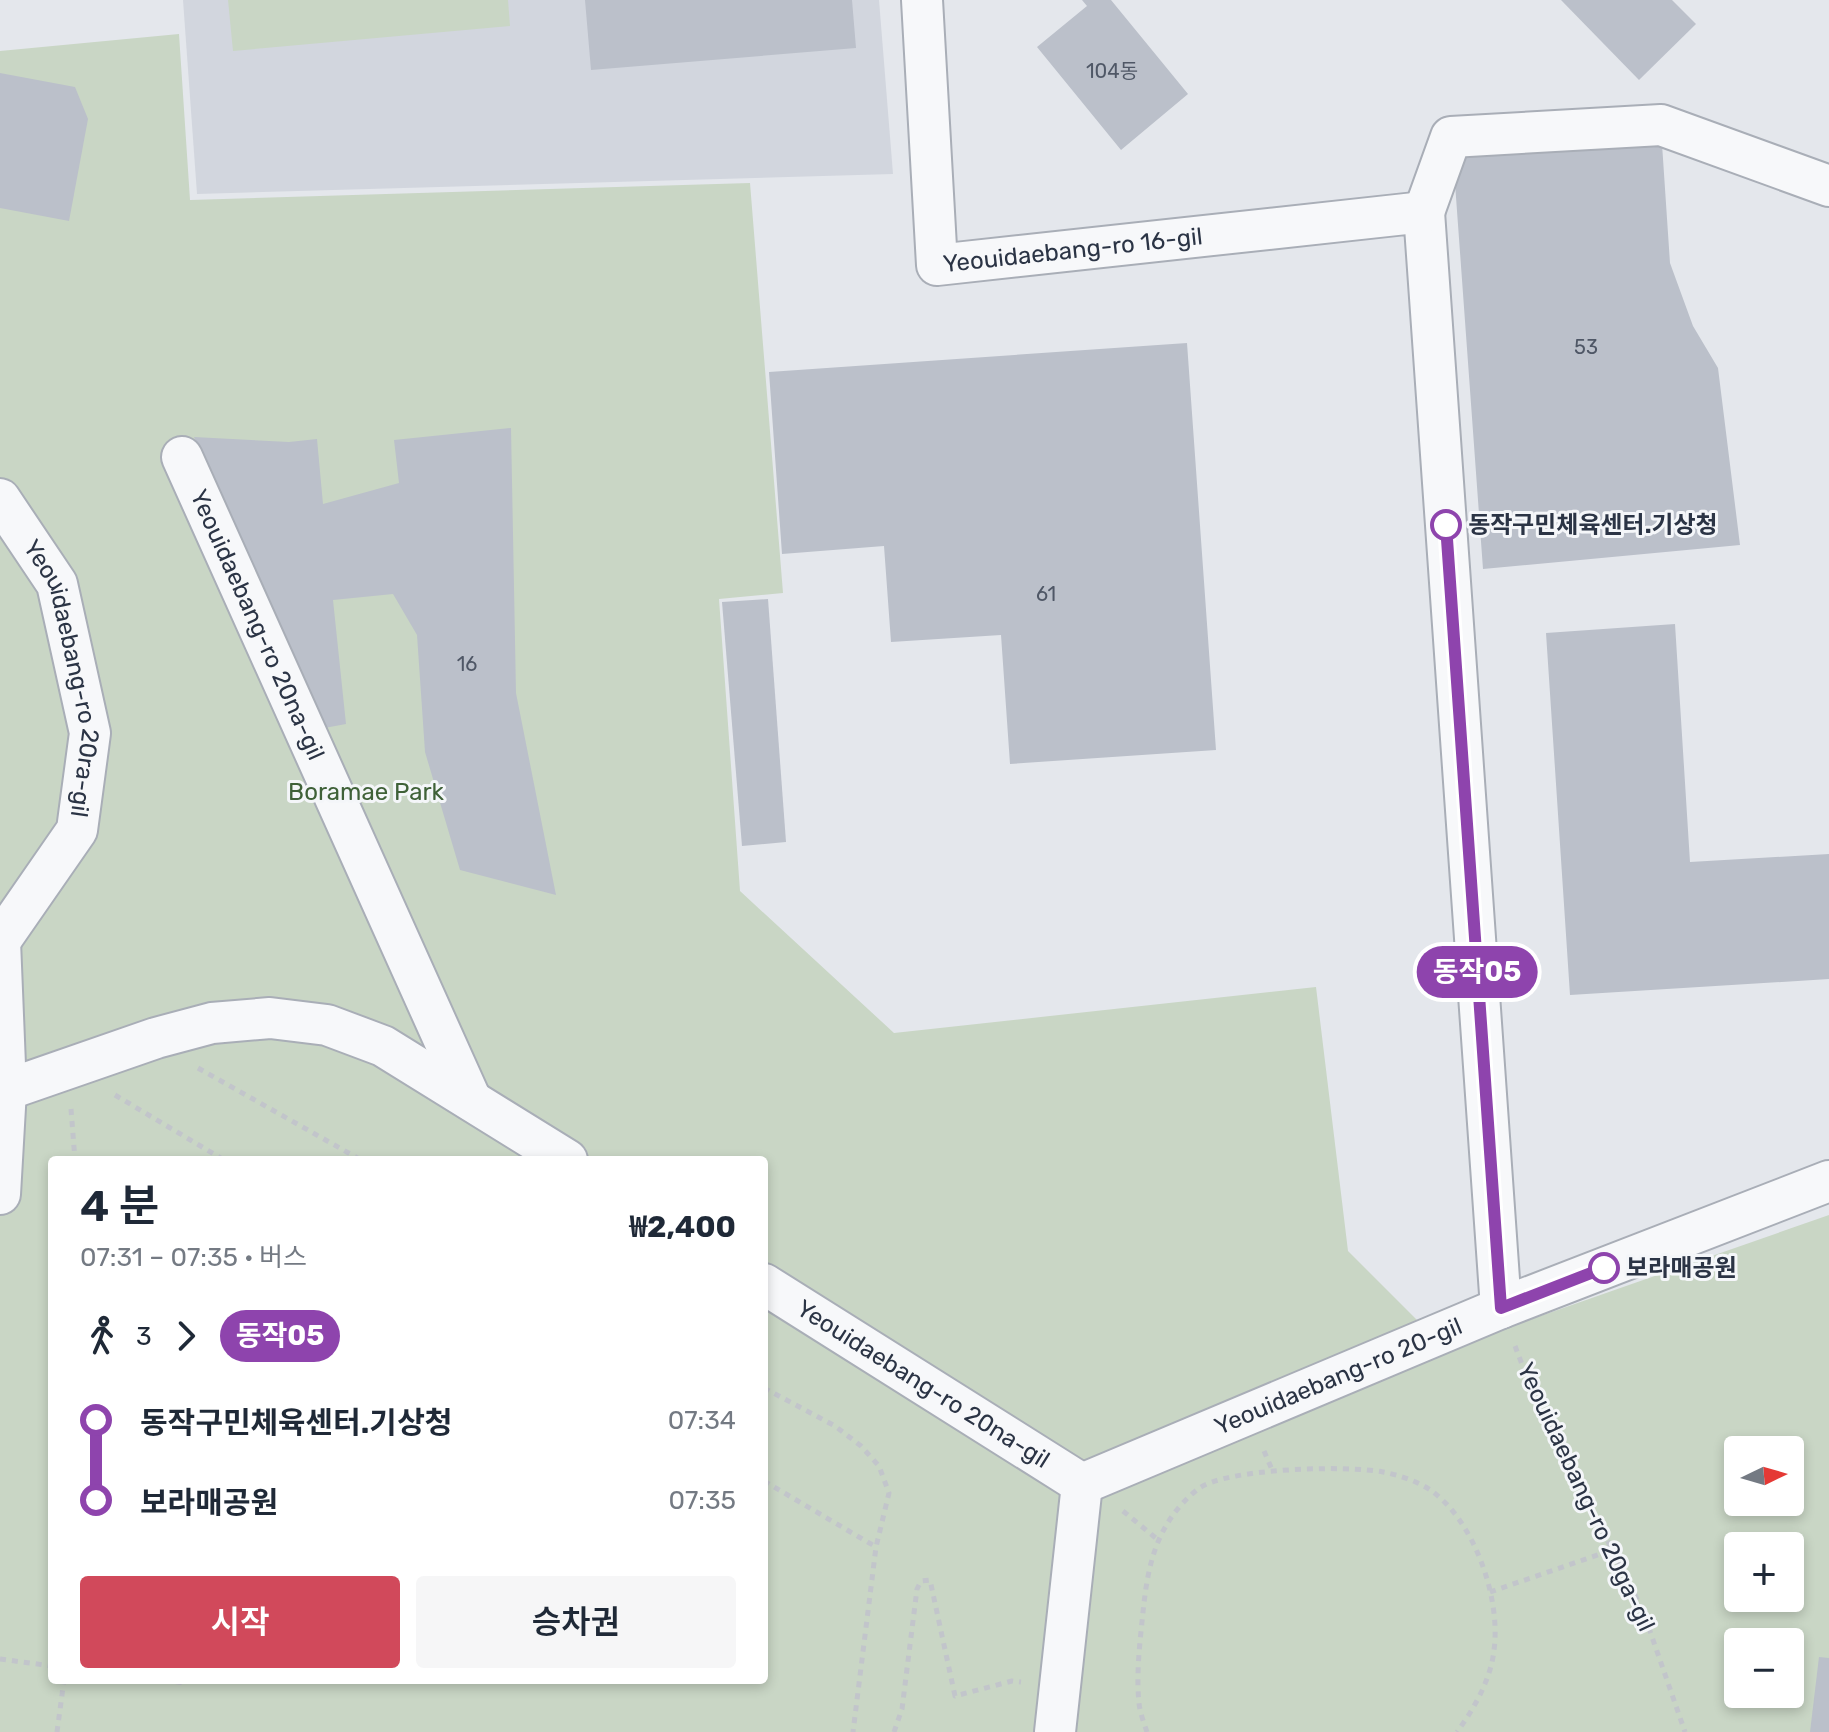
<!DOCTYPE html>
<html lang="ko">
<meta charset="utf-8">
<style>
body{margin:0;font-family:Rubik,"Noto Sans KR",sans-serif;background:#f6f6f7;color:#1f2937;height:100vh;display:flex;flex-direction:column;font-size:30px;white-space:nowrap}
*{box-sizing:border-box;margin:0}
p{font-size:26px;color:#747a83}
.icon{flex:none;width:44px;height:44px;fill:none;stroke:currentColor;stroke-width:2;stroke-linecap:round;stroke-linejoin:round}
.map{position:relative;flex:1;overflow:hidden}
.side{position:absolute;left:48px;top:1156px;width:720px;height:528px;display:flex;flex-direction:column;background:#fff;border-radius:8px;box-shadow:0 4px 12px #0003}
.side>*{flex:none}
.badge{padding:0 16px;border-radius:26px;font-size:28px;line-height:52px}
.needle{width:52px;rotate:85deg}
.tools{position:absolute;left:1724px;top:1436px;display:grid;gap:16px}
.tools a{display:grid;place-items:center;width:80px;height:80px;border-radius:8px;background:#fff;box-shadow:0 4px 12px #0003;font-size:40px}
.map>.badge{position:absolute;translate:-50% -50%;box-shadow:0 0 0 4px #fff}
.legs{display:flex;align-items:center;gap:12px;height:88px;padding:0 32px;font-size:26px}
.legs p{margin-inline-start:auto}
.summary{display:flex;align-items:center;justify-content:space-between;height:136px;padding:0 32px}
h1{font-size:44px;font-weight:600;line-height:60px}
.action{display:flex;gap:16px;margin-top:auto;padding:16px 32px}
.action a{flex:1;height:92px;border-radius:8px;background:#d1495b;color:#fff;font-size:32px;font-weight:600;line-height:92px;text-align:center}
.action a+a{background:#f6f6f7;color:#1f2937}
ul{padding:0 32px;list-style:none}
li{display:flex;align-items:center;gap:28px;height:80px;font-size:30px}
li i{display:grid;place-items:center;width:12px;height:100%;margin:0 10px;background:currentColor}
li i::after{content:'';width:20px;height:20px;margin:-10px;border:6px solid;border-radius:50%;background:#fff}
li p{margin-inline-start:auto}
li:first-child i{background:linear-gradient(#0000 50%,currentColor 0)}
li:last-child i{background:linear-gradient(currentColor 50%,#0000 0)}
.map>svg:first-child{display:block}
.built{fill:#d2d6de}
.green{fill:#c9d6c5;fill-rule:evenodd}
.building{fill:#bbc0ca}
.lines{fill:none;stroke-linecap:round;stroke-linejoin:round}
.street-casing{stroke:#a9aeb7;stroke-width:44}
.path{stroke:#c2c5cb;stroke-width:5;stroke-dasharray:6 6;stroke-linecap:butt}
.street{stroke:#f7f8fa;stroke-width:40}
.line-1-casing{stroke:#fff;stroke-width:18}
.line-1{stroke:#8e44ad;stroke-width:12}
.stop-1-dot{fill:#fff;stroke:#8e44ad;stroke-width:4}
.labels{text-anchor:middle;stroke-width:6;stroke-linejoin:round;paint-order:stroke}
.number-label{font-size:20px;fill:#4f5766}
.street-label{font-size:24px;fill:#2b3445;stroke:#f4f6f9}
.stop-label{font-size:24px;font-weight:bold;fill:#2b3445;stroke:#f4f6f9;text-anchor:start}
.park-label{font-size:24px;fill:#3f6138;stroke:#f4f6f9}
</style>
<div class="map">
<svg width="1829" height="1732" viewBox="0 0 1829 1732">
<rect width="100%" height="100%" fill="#e4e7ec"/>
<path class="built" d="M183 0H879L893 174 197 194Z"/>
<g class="green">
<path d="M228 0H508L510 26 233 51Z"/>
<path d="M179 34 190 200 750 183 783 593 719 599 740 891 894 1033 1316 987 1348 1251 1446 1349 1829 1215V1732H0V51ZM52 1160H764V1680H52ZM1738 1450H1790V1502H1738ZM1738 1546H1790V1598H1738ZM1738 1642H1790V1694H1738Z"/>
</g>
<g class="building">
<path d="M585 0H852L856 48 591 70Z"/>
<path d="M1082 0H1111L1188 94 1121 150 1037 47 1087 6Z"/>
<path d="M1561 0H1672L1696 24 1639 80Z"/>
<path d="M0 73 75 87 88 119 69 221 0 208Z"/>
<path d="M1661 129 1670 263 1693 326 1718 368 1740 545 1483 569 1452 142Z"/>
<path d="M1187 343 1216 750 1010 764 1001 635 891 642 884 546 782 554 769 372Z"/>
<path d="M511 428 516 693 556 895 460 870 425 752 417 635 393 594 333 600 346 724 319 729 194 437 289 442 317 439 323 504 399 483 394 440Z"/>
<path d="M768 599 786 842 742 846 722 602Z"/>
<path d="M1675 624 1690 862 1829 854V979L1570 995 1546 633Z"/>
<path d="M1819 1657 1829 1658V1732H1810Z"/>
</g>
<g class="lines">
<defs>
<g id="street">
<path id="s1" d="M922 0 937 265 1424 212 1501 1308"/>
<path d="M1424 212 1451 137 1661 125 1829 186"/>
<path id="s2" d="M182 457 471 1100"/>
<path id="s3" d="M0 499 57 584 90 733 77 830 0 941"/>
<path d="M0 1090H6L156 1038 212 1023 270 1018 327 1025 383 1046 567 1160"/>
<path d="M0 1194 6 1090 0 941"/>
<path id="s4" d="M764 1284 1082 1484"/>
<path id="s5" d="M1082 1484 1501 1308 1829 1181"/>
<path d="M1055 1732 1082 1484"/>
</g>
</defs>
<use href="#street" class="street-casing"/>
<g class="path">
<path d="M198 1068 361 1160"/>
<path d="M115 1095 224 1160"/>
<path d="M71 1109 75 1160"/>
<path d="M1515 1346 1533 1393 1643 1611 1685 1732"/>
<path d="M764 1388 835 1426 861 1446 879 1466 889 1493 876 1547 853 1732"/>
<path d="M1264 1451 1273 1472"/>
<path d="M764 1481 876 1547"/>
<path d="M1123 1511 1157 1539"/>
<path d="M1490 1592 1612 1550"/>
<path d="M0 1659 52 1666"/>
<path d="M164 1680 185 1683"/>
<path d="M57 1732 64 1680"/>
<path d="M894 1732 902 1709 917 1589 921 1581 930 1580 955 1696 1012 1681 1021 1682"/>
<path d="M1147 1732C1144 1723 1140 1713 1139 1703 1136 1674 1140 1641 1143 1612 1148 1563 1157 1522 1198 1489 1225 1468 1348 1465 1383 1472 1399 1475 1420 1482 1433 1492 1475 1523 1501 1599 1494 1650 1491 1679 1474 1709 1457 1732"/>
</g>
<use href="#street" class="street"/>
</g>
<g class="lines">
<defs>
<path id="line-1" d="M1446 525 1501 1308 1604 1268"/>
</defs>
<use href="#line-1" class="line-1-casing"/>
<use href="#line-1" class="line-1"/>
</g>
<g class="stop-1-dot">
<circle cx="1446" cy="525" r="14"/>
<circle cx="1604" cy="1268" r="14"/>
</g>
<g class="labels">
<g class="number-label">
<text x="1112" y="78">104동</text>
<text x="1586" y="354">53</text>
<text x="1046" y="601">61</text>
<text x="467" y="671">16</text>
</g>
<g class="street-label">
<text dy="8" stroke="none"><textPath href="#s1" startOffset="402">Yeouidaebang-ro 16-gil</textPath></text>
<text dy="8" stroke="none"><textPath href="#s2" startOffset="184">Yeouidaebang-ro 20na-gil</textPath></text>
<text dy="8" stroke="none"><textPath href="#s3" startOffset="196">Yeouidaebang-ro 20ra-gil</textPath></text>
<text dy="8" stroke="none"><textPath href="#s5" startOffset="278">Yeouidaebang-ro 20-gil</textPath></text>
<text dy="8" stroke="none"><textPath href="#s4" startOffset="188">Yeouidaebang-ro 20na-gil</textPath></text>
<text transform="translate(1586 1497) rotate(65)" y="8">Yeouidaebang-ro 20ga-gil</text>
</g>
<g class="stop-label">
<text x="1468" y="533">동작구민체육센터.기상청</text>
<text x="1626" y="1276">보라매공원</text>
</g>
<g class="park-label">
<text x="366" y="800">Boramae Park</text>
</g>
</g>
</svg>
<div class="tools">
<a><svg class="needle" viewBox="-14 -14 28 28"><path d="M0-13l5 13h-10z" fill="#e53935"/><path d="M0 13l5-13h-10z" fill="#747a83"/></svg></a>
<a>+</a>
<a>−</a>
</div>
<b class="badge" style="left:1477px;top:972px;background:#8e44ad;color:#fff">동작05</b>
<section class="side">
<div class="summary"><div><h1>4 분</h1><p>07:31 – 07:35 · 버스</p></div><b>₩2,400</b></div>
<div class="legs"><svg class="icon" aria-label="walk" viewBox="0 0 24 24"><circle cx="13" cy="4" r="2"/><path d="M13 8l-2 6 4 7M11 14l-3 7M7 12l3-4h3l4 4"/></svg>3<svg class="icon" aria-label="forward" viewBox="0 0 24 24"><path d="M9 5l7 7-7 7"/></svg><b class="badge" style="background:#8e44ad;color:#fff">동작05</b></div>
<ul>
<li><i style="color:#8e44ad"></i><b>동작구민체육센터.기상청</b><p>07:34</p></li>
<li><i style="color:#8e44ad"></i><b>보라매공원</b><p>07:35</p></li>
</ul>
<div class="action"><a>시작</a><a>승차권</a></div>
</section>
</div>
